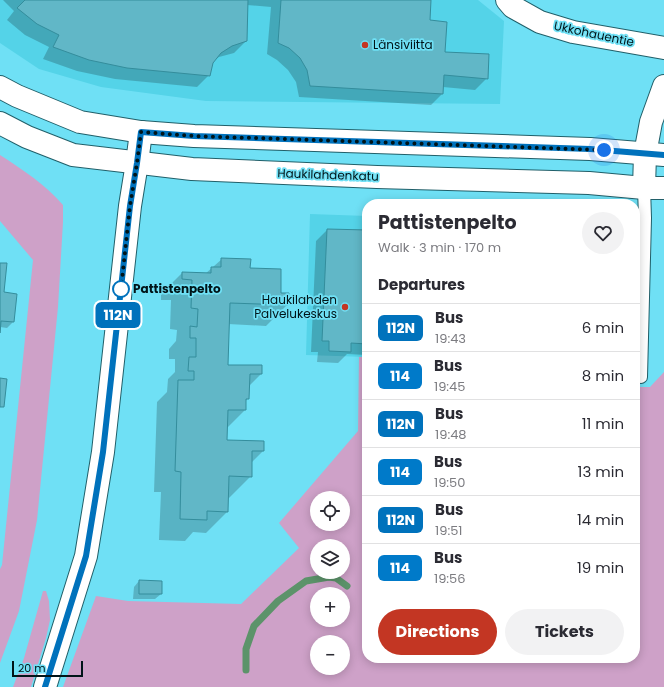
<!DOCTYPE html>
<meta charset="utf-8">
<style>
body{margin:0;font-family:Poppins,sans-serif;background:#f2f2f3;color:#2b2b33;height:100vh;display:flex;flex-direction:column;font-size:15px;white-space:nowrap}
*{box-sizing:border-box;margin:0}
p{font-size:13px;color:#7c7c81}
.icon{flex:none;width:22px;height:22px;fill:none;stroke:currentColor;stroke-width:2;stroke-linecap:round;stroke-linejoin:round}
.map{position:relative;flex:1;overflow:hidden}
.panel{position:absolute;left:362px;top:199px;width:278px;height:464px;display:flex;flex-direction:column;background:#fff;border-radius:16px;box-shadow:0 2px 10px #0003}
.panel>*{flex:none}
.badge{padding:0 8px;border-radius:6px;font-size:14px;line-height:26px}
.controls{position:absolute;left:310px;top:491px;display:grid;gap:8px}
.controls a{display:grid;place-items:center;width:40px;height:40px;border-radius:50%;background:#fff;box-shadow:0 2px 10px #0003;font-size:20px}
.scale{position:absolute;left:12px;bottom:10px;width:71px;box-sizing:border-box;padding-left:4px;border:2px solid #001418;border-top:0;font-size:11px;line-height:14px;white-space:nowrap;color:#001418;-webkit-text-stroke:3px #6fe0f5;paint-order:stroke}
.you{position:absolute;width:20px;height:20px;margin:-10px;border:3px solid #fff;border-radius:50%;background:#1a73e8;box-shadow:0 0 0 6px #1a73e833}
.map>.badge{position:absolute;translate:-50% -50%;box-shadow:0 0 0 2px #fff}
h2{padding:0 16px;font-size:15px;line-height:36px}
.round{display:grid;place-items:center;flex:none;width:42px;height:42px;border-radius:21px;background:#f2f2f3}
.summary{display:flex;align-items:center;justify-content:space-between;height:68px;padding:0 16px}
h1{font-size:19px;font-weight:700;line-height:30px}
.primary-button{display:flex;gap:8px;margin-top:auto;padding:8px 16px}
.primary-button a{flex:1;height:46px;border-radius:24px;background:#c33623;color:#fff;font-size:16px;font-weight:700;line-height:46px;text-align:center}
.primary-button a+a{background:#f2f2f3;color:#2b2b33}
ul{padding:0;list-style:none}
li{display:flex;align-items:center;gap:12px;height:48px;padding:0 16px;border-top:1px solid #e1e1e2}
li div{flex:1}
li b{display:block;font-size:15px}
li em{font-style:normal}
li .badge{min-width:44px;font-weight:700;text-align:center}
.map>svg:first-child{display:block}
.built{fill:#54d3e8}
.green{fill:#cea1c8;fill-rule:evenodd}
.shadow{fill:#0003}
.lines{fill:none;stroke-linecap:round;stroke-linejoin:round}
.stream{stroke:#5c936a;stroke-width:7}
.building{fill:#61b7c7;stroke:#348d9c}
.service-casing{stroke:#215f69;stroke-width:14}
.minor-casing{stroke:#215f69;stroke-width:24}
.tertiary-casing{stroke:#215f69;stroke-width:24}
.secondary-casing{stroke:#215f69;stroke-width:24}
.service{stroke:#fff;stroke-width:12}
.minor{stroke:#fff;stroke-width:22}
.tertiary{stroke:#fff;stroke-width:22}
.secondary{stroke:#fff;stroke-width:22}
.line-casing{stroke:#fff;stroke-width:9}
.line{stroke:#0072bc;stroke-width:6}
.walk{stroke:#001418;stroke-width:4;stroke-dasharray:0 7.2}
.poi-dot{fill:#c33623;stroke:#6fe0f5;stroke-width:1.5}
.stop-dot{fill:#fff;stroke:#0072bc;stroke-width:2}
.labels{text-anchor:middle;stroke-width:3.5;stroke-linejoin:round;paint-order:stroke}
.street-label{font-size:12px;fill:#001418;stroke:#6fe0f5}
.poi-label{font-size:12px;fill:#001418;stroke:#6fe0f5;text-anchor:start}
.stop-label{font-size:12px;font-weight:bold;fill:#001418;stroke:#6fe0f5;text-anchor:start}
</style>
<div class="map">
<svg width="664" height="687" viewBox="0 0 664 687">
<rect width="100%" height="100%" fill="#6fe0f5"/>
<g class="built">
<path d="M0 0H478L504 21 500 104 206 101 101 87 39 69 0 43Z"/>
<path d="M310 214 367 216V357L306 355Z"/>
</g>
<g class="green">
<path d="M0 155C23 170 45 184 63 205V222L58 307 37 520 19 611 0 663V569L2 565 33 260 0 221Z"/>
<path d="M359 357H367V658H635V387H650L664 372V687H63L96 596 128 601 241 604 299 548 279 523 358 431ZM317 498H343V524H317ZM317 546H343V572H317ZM317 594H343V620H317ZM317 642H343V668H317Z"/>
<path d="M43 591H46L49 601 50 620 46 638 31 687H13L24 658Z"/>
</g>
<g class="shadow">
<path d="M3 0H430L429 21 444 53 487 78 475 90 443 87 442 94 431 105 299 97 296 82 288 70 277 60 267 54 271 7 247 5 246 41 234 53 219 57 213 61 209 75 197 87 115 79 77 71 43 59 49 47 25 35 7 20 14 11Z"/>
<path d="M327 230 367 231V355L347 354 338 363 317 362 318 352H311L316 241Z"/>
<path d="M222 259 249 269 280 294 287 305 266 326 228 324 227 366 261 374 249 386 248 398 245 402V410L226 429V441L263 451 251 463V476L229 498 228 497 227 512 206 533 193 532 185 541 159 540 161 492H154L157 402 167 392 168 379 175 372V359H169V349L176 341 177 330 170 329 171 300H161V294L182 273 205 274Z"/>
<path d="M0 264 3 293 13 322 7 328 0 327Z"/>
<path d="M139 581 161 594 155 599H133L134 587Z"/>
</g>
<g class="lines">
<g class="stream">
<path d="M329 577 336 578 347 586"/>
<path d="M246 670V649L254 626 278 601 306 581 329 577 330 572"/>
</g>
</g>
<g class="building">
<path d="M25 0H248L247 41 232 46 221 53 213 63 210 76 127 68 89 60 53 47 59 35 37 24 17 8Z"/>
<path d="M281 0H431L430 20 447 22 445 52 489 54 488 79 444 75 443 94 310 86 307 70 300 58 289 48 278 43Z"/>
<path d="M327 229 367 230V344L351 343V352L329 351V341H322Z"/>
<path d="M221 258 251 259 250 268 281 269V293H289L288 305 230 303 228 365H262V374H250L249 399H246V410H228L227 440 264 441V451H252V477L229 476 228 512 207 511V520L180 519 181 472 175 471 178 380H194V371H188L189 357H196V338H190V326L197 327 198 309 191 308 192 280 182 279V272L211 273V267H221Z"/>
<path d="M0 263H7L4 292 17 294 14 322 1 321 0 333Z"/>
<path d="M0 378 7 379 4 407H0Z"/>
<path d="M139 580 162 581V594H139Z"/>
</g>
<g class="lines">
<defs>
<path id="service" d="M641 377 645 218 644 188"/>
<g id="minor">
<path d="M507 0 513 7 540 22 573 32 664 48"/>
<path d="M644 188 645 154 651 122 664 86"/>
</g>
<path id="tertiary" d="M45 687 86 556 103 452 130 206 137 163 141 132"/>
<g id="secondary">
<path d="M0 87 17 96 80 122 141 132 194 136 590 149 664 155"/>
<path d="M0 123 27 137 73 155 192 169 377 177 589 183 644 188H664"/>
</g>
</defs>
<use href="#service" class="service-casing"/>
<use href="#minor" class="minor-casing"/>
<use href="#tertiary" class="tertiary-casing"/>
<use href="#secondary" class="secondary-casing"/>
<use href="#service" class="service"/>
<use href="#minor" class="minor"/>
<use href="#tertiary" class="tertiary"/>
<use href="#secondary" class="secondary"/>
</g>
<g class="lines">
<defs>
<path id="line" d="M45 687 86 556 103 452 130 206 137 163 141 132 194 136 590 149 664 155"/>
</defs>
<use href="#line" class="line-casing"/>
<use href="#line" class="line"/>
<path class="walk" d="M121 289 130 206 137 163 141 132 194 136 604 150"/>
</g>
<g class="poi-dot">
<circle cx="365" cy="45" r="4"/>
<circle cx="345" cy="307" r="4"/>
</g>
<circle class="stop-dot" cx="121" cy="289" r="8"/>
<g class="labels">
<g class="street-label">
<text transform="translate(594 34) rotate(12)" y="4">Ukkohauentie</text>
<text transform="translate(328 175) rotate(2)" y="4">Haukilahdenkatu</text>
</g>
<g class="poi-label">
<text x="373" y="49">Länsiviitta</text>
<text x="337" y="304" text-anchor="end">Haukilahden<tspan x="337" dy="14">Palvelukeskus</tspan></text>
</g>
<g class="stop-label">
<text x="133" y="293">Pattistenpelto</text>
</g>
</g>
</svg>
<div class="controls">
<a><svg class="icon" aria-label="locate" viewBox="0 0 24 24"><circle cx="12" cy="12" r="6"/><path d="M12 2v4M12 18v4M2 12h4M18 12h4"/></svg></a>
<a><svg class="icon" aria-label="layers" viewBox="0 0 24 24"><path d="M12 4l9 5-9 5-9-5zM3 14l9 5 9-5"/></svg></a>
<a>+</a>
<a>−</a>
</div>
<div class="scale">20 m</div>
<div class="you" style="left:604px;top:150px"></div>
<b class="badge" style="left:118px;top:315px;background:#0072bc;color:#fff">112N</b>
<section class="panel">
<div class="summary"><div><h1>Pattistenpelto</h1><p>Walk · 3 min · 170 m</p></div><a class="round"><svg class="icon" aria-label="heart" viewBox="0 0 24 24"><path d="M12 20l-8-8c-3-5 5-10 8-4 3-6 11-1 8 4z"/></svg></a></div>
<h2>Departures</h2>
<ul>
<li><span class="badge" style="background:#0072bc;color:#fff">112N</span><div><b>Bus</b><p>19:43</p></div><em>6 min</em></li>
<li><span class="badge" style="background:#007ac9;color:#fff">114</span><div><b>Bus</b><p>19:45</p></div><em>8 min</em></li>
<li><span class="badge" style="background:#0072bc;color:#fff">112N</span><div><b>Bus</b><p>19:48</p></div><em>11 min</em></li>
<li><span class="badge" style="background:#007ac9;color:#fff">114</span><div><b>Bus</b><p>19:50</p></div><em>13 min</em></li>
<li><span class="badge" style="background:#0072bc;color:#fff">112N</span><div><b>Bus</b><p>19:51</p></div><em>14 min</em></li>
<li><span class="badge" style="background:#007ac9;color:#fff">114</span><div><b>Bus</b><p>19:56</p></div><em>19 min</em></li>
</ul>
<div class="primary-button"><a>Directions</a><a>Tickets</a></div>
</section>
</div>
